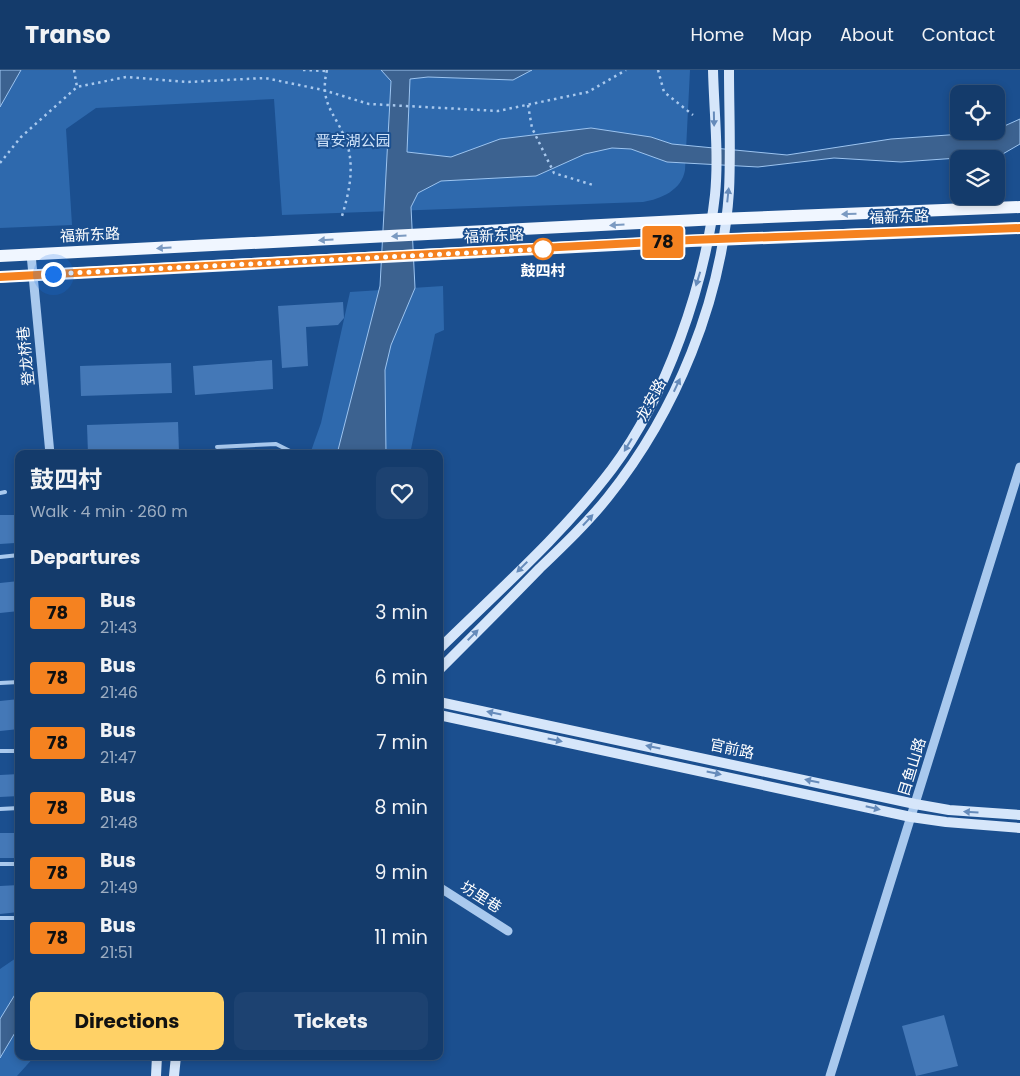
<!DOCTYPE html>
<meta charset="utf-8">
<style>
body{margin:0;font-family:Poppins,"Noto Sans SC",sans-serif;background:#1d4271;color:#f1f3f6;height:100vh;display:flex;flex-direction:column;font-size:19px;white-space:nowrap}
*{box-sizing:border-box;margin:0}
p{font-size:16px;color:#9dadc1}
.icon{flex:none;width:28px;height:28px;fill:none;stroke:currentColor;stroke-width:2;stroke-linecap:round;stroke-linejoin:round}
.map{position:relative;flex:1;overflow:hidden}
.panel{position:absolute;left:15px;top:380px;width:428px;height:610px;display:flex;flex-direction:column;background:#143b6b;border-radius:10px;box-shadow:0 2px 8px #0003,0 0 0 1px #33557e}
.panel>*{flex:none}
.badge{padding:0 10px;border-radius:4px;font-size:18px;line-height:32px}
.fabs{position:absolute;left:950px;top:15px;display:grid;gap:10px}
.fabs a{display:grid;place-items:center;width:55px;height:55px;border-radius:10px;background:#143b6b;box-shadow:0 2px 8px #0003,0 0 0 1px #33557e;font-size:25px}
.you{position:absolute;width:25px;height:25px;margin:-12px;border:4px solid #fff;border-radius:50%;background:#1a73e8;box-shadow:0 0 0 8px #1a73e833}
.map>.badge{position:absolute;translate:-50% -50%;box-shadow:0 0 0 2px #fff}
h2{padding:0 15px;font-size:19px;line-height:45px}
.round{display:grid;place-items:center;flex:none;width:52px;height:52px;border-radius:10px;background:#1d4271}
.summary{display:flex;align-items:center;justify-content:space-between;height:85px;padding:0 15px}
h1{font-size:24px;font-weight:700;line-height:38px}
.button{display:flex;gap:10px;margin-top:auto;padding:10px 15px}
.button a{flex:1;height:58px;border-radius:10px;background:#ffd166;color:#111;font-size:20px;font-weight:700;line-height:58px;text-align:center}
.button a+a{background:#1d4271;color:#f1f3f6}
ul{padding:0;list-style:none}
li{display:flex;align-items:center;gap:15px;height:65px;padding:0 15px}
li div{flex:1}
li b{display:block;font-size:19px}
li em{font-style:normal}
li .badge{min-width:55px;font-weight:700;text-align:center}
header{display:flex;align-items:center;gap:30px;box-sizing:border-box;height:70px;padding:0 25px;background:#143b6b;border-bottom:1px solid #33557e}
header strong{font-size:24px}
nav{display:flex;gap:28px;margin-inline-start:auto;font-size:18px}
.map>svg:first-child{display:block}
.green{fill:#2e69ad}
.water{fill:#3c6290;stroke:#9cc4f0}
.building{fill:#4478b7}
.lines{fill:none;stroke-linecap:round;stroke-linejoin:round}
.path{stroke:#a9c9ee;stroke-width:2.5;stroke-dasharray:2.5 4;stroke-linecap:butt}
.service{stroke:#a9c9ee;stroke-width:4}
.tertiary{stroke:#a9c9ee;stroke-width:9}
.secondary{stroke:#d6e6fa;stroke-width:10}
.primary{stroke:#f0f6ff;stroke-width:12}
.oneway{fill:#668bba}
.oneway2{fill:#7b9ac1}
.line-casing{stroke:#fff;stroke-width:11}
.line{stroke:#f58220;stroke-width:8}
.walk{stroke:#fff;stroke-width:5;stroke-dasharray:0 9}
.stop-dot{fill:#fff;stroke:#f58220;stroke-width:2.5}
.labels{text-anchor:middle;stroke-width:4;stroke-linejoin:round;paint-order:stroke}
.park-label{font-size:15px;fill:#cfe3fa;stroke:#1b4f8f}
.street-label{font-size:15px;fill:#fff;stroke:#1b4f8f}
.stop-label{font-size:15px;font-weight:bold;fill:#fff;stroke:#1b4f8f}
</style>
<header>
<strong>Transo</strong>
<nav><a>Home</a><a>Map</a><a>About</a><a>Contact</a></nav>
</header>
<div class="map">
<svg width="1020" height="1006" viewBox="0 0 1020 1006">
<rect width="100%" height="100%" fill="#1b4f8f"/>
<g class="green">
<path d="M0 0H690L685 100C682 120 661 129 643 132L282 145 274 29 96 38 66 59 72 155 0 158Z"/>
<path d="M443 216 444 260 435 264 410 384H310L321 353 350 222Z"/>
<path d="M19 886V986H35L17 1006H0V899Z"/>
</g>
<g class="water">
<path d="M0 0H21L0 37Z"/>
<path d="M381 0H532L513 10 428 7 410 9 407 82 451 87 500 69 591 58 651 67 672 74 787 85 891 69 991 62 1020 49V74L1001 85 901 92 834 88 758 97 667 92 631 79 612 78 585 84 536 106 441 111 418 123 411 137 415 218 391 275 385 300 386 384H337L380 216 391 11Z"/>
<path d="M19 918V956L0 988V949Z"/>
</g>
<g class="building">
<path d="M343 232 344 248 338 255 306 257 308 296 282 298 278 236Z"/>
<path d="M272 290 273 319 195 325 193 296Z"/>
<path d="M171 293 172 323 81 326 80 296Z"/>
<path d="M178 352 179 382 88 384 87 355Z"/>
<path d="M0 445H14L15 473 0 474Z"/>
<path d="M19 511V541L0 543V513Z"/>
<path d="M19 629V659L0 661V631Z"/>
<path d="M19 704V726L0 727V705Z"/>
<rect x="0" y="763" width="19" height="25"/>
<path d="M19 815V842L0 844V816Z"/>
<path d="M944 945 958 996 916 1006 902 956Z"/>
</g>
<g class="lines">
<g class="path">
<path d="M74 0 77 17"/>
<path d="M303 0 327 1"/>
<path d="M327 0C318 37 339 45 348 77 354 100 349 123 342 146"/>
<path d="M658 0 664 22 693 45"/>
<path d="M528 35 532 58 554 103 593 115"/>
<path d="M0 93 21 67 77 17 126 7 188 12 265 8 323 20 369 34 498 41 588 22 626 0"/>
</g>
<g class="service">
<path d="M217 377 276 374 296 384"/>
<path d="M0 423 5 422"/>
<path d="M0 487 19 485"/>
<path d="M0 613 19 612"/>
<path d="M0 681H19"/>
<path d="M0 739 19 738"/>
<path d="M0 794H19"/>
<path d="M0 848H19"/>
</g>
<g class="tertiary">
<path d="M31 184 50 384"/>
<path d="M439 817 508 861"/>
<path d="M830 1006 1020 397"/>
</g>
<g class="secondary">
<path d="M439 579C498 521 562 465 612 399 666 327 705 215 715 125 719 84 714 41 713 0"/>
<path d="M439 600C473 566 507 532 540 498 564 475 588 452 608 427 676 342 722 230 729 121 731 81 729 40 729 0"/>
<path d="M439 632 915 734 949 740 1020 745"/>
<path d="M439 645 911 747 946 752 1020 758"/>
<path d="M156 1006 157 986"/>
<path d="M174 1006 176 986"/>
</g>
<g class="primary">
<path d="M0 186 718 149 1020 137"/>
<path d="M0 207 691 171 1020 158"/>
</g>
</g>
<defs><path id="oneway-solid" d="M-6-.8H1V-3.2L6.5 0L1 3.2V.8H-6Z" transform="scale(1.25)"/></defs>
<g class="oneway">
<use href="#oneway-solid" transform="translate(714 49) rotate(89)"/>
<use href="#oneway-solid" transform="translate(728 125) rotate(-84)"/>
<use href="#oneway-solid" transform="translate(698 209) rotate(107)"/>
<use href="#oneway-solid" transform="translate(677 315) rotate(-65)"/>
<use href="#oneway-solid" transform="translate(628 375) rotate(121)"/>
<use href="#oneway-solid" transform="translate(588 450) rotate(-47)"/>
<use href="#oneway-solid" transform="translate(522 497) rotate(135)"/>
<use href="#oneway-solid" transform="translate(473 565) rotate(-45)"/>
<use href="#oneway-solid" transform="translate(494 643) rotate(-168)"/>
<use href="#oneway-solid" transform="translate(555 670) rotate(12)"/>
<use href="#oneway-solid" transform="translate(653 677) rotate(-168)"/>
<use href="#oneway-solid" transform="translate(714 703) rotate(12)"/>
<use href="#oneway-solid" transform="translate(812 711) rotate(-168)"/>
<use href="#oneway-solid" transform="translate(873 738) rotate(13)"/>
<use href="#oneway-solid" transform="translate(971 742) rotate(-176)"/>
</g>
<g class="oneway2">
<use href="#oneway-solid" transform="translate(849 144) rotate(178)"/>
<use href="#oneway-solid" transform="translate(617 155) rotate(177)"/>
<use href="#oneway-solid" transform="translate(399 166) rotate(177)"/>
<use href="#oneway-solid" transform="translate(326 170) rotate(177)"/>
<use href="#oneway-solid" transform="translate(164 178) rotate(177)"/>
</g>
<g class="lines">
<defs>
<path id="line" d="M0 207 691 170 1020 158"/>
</defs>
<use href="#line" class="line-casing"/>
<use href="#line" class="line"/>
<path class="walk" d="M53 204 543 179"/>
</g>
<circle class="stop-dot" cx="543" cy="179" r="10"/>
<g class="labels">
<g class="park-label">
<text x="353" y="76">晋安湖公园</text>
</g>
<g class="street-label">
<text transform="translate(899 147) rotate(-2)" y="5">福新东路</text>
<text transform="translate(90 165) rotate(-3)" y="5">福新东路</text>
<text transform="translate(494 166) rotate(-3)" y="5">福新东路</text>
<text transform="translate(26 286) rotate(-96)" y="5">登龙桥巷</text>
<text transform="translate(651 330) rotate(-62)" y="5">龙安路</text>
<text transform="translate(732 679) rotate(12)" y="5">官前路</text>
<text transform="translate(912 697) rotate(-73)" y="5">目鱼山路</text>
<text transform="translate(481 827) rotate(32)" y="5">坊里巷</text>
</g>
<g class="stop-label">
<text x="543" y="206">鼓四村</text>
</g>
</g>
</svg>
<div class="fabs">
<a><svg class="icon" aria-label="locate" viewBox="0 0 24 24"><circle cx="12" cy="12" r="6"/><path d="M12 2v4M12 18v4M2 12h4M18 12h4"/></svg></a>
<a><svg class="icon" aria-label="layers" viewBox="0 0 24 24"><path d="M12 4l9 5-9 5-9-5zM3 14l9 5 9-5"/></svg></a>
</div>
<div class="you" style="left:53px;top:204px"></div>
<b class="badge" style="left:663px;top:172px;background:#f58220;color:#111">78</b>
<section class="panel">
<div class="summary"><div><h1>鼓四村</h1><p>Walk · 4 min · 260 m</p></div><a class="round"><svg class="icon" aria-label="heart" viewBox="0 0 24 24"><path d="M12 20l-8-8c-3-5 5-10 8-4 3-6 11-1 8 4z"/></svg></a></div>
<h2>Departures</h2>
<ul>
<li><span class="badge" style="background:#f58220;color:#111">78</span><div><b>Bus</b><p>21:43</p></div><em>3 min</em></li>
<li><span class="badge" style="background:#f58220;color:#111">78</span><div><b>Bus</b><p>21:46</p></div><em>6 min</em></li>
<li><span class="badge" style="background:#f58220;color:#111">78</span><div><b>Bus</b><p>21:47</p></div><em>7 min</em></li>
<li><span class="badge" style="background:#f58220;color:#111">78</span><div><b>Bus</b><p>21:48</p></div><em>8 min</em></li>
<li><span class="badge" style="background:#f58220;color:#111">78</span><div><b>Bus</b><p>21:49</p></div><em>9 min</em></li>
<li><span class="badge" style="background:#f58220;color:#111">78</span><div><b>Bus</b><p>21:51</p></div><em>11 min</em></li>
</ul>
<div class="button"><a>Directions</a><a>Tickets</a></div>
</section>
</div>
